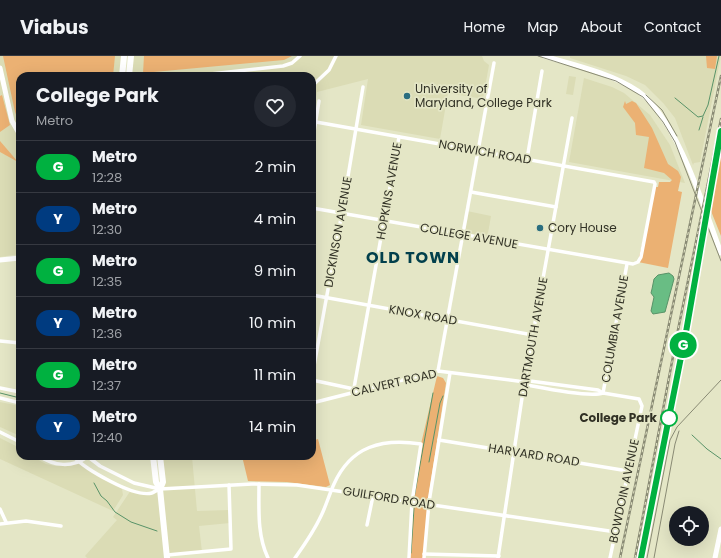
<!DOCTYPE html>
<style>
body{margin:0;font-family:Poppins,sans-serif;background:#242831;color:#f1f3f6;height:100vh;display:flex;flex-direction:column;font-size:15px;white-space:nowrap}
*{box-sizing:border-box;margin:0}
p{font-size:13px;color:#9ea1a6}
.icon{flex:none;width:22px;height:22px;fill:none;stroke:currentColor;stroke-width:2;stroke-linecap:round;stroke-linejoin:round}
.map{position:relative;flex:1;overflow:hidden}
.drawer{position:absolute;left:16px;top:16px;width:300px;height:388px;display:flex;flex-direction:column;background:#171b24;border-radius:12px;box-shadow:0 4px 16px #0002}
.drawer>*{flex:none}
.badge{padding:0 8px;border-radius:13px;font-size:14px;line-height:26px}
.controls{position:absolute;left:669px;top:450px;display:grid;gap:8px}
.controls a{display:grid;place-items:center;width:40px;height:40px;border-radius:50%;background:#171b24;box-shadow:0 4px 16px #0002;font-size:20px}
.map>.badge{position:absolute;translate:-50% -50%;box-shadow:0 0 0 2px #fff}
.round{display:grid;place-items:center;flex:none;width:42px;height:42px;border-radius:21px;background:#242831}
.headline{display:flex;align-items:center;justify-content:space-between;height:68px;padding:0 20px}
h1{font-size:19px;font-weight:700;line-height:30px}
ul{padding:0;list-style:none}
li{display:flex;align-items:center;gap:12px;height:52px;padding:0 20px;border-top:1px solid #363941}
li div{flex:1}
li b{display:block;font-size:15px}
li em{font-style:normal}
li .badge{min-width:44px;font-weight:700;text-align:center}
header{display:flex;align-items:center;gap:24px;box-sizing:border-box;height:56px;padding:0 20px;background:#171b24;border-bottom:1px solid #363941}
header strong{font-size:19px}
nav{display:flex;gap:22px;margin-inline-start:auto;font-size:14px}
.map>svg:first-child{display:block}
.built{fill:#dbdcb5}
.green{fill:#ebb173}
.water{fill:#69bd84;stroke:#589368}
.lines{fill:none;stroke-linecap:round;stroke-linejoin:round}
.stream{stroke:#589368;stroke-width:1}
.street{stroke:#fff;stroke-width:3.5}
.secondary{stroke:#fff;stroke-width:5}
.primary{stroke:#fff;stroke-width:6}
.tram{stroke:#898a74;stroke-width:1}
.rail-casing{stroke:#898a74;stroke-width:2.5}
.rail{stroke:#e4e6c6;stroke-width:1;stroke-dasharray:3;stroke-linecap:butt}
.line-casing{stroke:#fff;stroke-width:9}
.line{stroke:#00b140;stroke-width:6}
.poi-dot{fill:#2a6e7f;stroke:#e4e6c6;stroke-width:1.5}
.stop-dot{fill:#fff;stroke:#00b140;stroke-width:2}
.labels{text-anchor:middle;stroke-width:3.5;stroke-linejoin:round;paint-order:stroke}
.poi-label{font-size:12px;fill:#313125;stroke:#e4e6c6;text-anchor:start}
.street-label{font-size:12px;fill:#313125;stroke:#e4e6c6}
.stop-label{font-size:12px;font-weight:bold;fill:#313125;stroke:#e4e6c6;text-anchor:end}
.district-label{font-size:16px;font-weight:bold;letter-spacing:1px;fill:#02404c;stroke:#e4e6c6}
</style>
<header>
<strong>Viabus</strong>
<nav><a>Home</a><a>Map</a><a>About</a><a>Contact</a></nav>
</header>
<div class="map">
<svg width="721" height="502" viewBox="0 0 721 502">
<rect width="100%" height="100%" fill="#e4e6c6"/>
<g class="built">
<path d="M0 0H122L121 20H20V198L0 201Z"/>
<path d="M133 0H482L484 5 489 9 483 43 448 37 440 83 361 69 368 23 317 36 313 59 312 20H131Z"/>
<path d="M570 0H721L700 106 694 107 693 109 675 62 664 48 645 29 626 20 570 2Z"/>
<path d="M569 20 576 21 573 39 566 38Z"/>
<path d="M584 22 612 31 624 37 650 59 670 89 685 127 569 106Z"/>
<path d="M467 155 491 160 487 183 463 179Z"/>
<path d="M0 346 20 350V380L0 371Z"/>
<path d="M0 382 20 392V400H31L46 408 55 410 79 406 122 433 123 439 113 455 0 403Z"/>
<path d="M160 400H206L192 401 197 455 229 454 230 467 199 470 202 496 167 499V502H87L85 500 117 464 113 461 131 434 150 437 160 433Z"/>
</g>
<g class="green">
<path d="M3 0H115L113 20H20V68L15 56Z"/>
<path d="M144 0H292L284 4 143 17Z"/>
<path d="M706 0H717L715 13 707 12Z"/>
<path d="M2 39 10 69 0 76V40Z"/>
<path d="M625 45 626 48 632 45 636 47 652 72 668 108 678 115 681 121 678 135 682 136 668 212 638 206 655 131H658L659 126H670L672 124 664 117 644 112 649 81 636 79 635 67 623 51Z"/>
<path d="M0 85 18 106 0 96Z"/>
<path d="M721 87V180L709 150Z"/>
<path d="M437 320 443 322 446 327 429 437 423 502H409L410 479 421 388Z"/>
<path d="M318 383 330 429 326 431 287 426 248 425 242 400H312V385Z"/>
</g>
<path class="water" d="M669 217 673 220 674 223 665 256 653 258 651 255 654 241 651 237 652 233 654 223 658 219Z"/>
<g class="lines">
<g class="stream">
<path d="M675 42 698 61 703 60 708 49 719 0"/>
<path d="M699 74 703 61"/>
<path d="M0 337 20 342"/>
<path d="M692 379 707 393 721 403"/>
<path d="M429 406 440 347 443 340"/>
<path d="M94 427 101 440 107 445 115 456 131 466 157 475"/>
<path d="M414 442 433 337"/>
<path d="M411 497 414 452"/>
</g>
<g class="street">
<path d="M192 20 283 10 292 7 300 0"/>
<path d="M312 30 329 14 336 0"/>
<path d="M312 88 319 45"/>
<path d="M527 103 542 15"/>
<path d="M471 136 556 151"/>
<path d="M312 152 633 208 638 206 641 201 655 128 654 126 316 66"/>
<path d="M312 239 533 279"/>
<path d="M0 285 20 287"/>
<path d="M438 315 494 7"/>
<path d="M312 321 341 162 363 31"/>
<path d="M312 324 354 333"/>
<path d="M525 326 527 329C543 332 589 342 603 337"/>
<path d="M0 332 20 336"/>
<path d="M354 332 399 81"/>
<path d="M603 337 627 208"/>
<path d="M0 342 20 347"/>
<path d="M312 347 438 315 525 326 530 325 598 334 603 337 639 343 642 350 610 502"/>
<path d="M0 376 20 386"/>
<path d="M439 384 628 415"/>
<path d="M39 400C54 410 72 412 87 401"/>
<path d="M73 400C85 413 134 442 152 437 154 436 157 434 160 433"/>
<path d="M87 400 100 410 134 427 160 433 252 428 297 429 616 476"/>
<path d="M259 428C259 453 257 479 268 502"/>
<path d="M0 453 6 466"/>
<path d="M0 468 26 465 61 470"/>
<path d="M367 469 373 440"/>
<path d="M424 498 499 500"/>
<path d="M167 499 231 493 229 429"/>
<path d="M295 502C305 488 314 475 321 460 326 450 329 439 334 428 351 390 382 382 421 388L412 446 409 502"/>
<path d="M424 502 429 446 450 317"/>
<path d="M498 502 525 322 572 62"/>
</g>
<g class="secondary">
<path d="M544 0C575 9 611 17 638 35 677 63 704 151 721 197"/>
<path d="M0 12 12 65 20 79"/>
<path d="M0 204 20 202"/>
<path d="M715 502 721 473"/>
</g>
<g class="primary">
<path d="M122 20 124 0"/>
<path d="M129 20 131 0"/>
<path d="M153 400 156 426 160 433 167 502"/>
<path d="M160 433 163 426 160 400"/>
</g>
<g class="tram">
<path d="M538 0 616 25 643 41 663 66 675 86 721 205"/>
<path d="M646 39 662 54 677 80"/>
<path d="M647 502 670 384 677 371 721 324"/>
<path d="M654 502 675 388 679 375"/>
</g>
<defs>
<g id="rail">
<path d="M620 502 721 20"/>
<path d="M635 502 678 274 721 63"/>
<path d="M641 502 700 194"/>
</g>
</defs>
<use href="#rail" class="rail-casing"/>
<use href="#rail" class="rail"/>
</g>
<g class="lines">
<defs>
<path id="line" d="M641 502 686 276 721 75"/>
</defs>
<use href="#line" class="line-casing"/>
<use href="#line" class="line"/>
</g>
<g class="poi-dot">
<circle cx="407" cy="40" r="4"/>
<circle cx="540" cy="172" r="4"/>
</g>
<circle class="stop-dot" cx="669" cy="362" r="8"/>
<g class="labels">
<g class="poi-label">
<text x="415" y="37">University of<tspan x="415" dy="14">Maryland, College Park</tspan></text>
<text x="548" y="176">Cory House</text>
</g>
<g class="street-label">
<text transform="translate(485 96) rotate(10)" y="4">NORWICH ROAD</text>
<text transform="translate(389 135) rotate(-80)" y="4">HOPKINS AVENUE</text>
<text transform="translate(338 176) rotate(-80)" y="4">DICKINSON AVENUE</text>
<text transform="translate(469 180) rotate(10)" y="4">COLLEGE AVENUE</text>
<text transform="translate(423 259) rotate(10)" y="4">KNOX ROAD</text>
<text transform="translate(615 273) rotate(-80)" y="4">COLUMBIA AVENUE</text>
<text transform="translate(533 281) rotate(-80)" y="4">DARTMOUTH AVENUE</text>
<text transform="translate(394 327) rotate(-13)" y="4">CALVERT ROAD</text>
<text transform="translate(534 399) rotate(9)" y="4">HARVARD ROAD</text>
<text transform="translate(624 435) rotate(-78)" y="4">BOWDOIN AVENUE</text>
<text transform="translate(389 442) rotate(9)" y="4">GUILFORD ROAD</text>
</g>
<g class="stop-label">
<text x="657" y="366">College Park</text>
</g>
<g class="district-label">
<text x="413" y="207">OLD TOWN</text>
</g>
</g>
</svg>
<div class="controls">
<a><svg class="icon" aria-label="locate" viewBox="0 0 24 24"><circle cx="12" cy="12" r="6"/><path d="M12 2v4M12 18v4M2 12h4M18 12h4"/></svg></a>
</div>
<b class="badge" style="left:683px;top:289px;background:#00b140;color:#fff">G</b>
<section class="drawer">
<div class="headline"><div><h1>College Park</h1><p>Metro</p></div><a class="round"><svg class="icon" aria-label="heart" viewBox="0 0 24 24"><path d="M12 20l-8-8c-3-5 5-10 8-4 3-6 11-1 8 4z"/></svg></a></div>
<ul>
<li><span class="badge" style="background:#00b140;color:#fff">G</span><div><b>Metro</b><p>12:28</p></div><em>2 min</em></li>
<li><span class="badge" style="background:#003b80;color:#fff">Y</span><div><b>Metro</b><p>12:30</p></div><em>4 min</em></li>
<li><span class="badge" style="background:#00b140;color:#fff">G</span><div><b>Metro</b><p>12:35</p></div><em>9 min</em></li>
<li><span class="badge" style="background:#003b80;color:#fff">Y</span><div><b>Metro</b><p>12:36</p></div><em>10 min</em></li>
<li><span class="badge" style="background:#00b140;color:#fff">G</span><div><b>Metro</b><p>12:37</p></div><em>11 min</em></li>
<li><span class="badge" style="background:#003b80;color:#fff">Y</span><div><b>Metro</b><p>12:40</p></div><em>14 min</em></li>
</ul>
</section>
</div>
